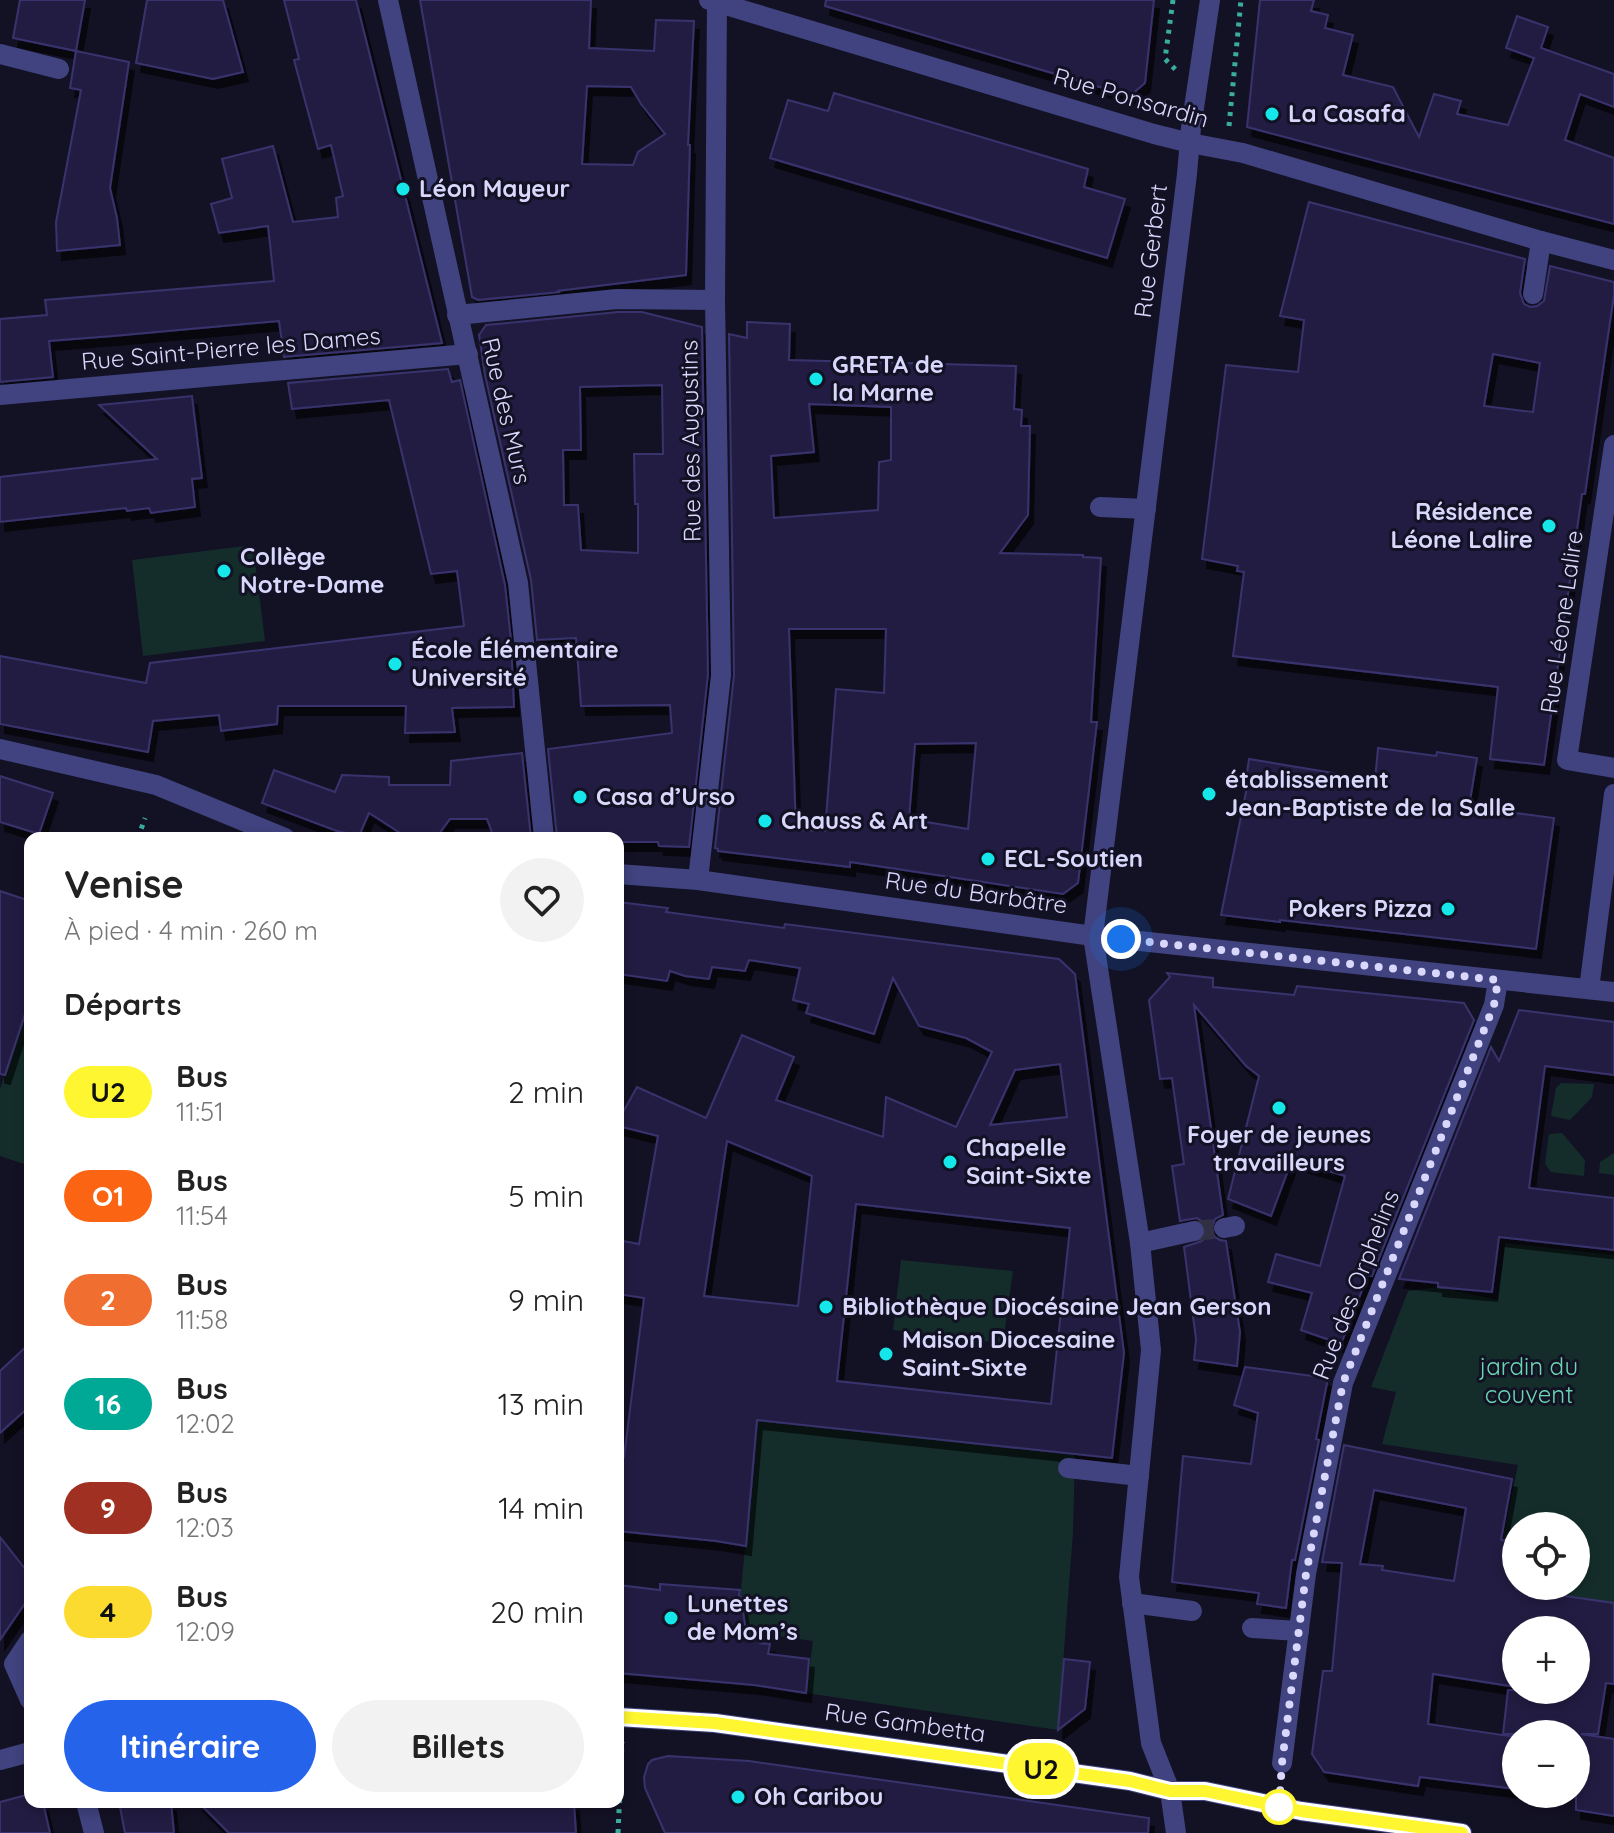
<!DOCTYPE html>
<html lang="fr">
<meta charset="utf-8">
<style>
body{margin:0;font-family:Quicksand,sans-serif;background:#f2f2f2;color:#222;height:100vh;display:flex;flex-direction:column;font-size:30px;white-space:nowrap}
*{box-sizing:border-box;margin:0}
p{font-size:26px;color:#767676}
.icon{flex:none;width:44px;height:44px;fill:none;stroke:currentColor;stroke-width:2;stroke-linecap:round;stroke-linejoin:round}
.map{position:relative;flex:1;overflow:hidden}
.details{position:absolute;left:24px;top:832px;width:600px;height:976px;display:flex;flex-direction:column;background:#fff;border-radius:16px;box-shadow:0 4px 12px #0003}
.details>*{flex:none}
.badge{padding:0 16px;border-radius:26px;font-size:28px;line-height:52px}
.buttons{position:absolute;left:1502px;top:1512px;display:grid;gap:16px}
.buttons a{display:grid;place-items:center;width:88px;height:88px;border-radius:50%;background:#fff;box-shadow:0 4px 12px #0003;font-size:40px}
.you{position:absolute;width:40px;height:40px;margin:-20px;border:6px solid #fff;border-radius:50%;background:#1a73e8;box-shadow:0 0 0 12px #1a73e833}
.map>.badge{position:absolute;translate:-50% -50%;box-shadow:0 0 0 4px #fff}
h2{padding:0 40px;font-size:30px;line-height:72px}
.round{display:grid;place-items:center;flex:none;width:84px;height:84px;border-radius:42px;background:#f2f2f2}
.overview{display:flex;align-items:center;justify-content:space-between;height:136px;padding:0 40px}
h1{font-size:38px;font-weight:800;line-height:60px}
.button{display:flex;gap:16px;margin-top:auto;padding:16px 40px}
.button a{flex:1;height:92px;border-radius:48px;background:#2563eb;color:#fff;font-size:32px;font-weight:800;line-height:92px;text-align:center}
.button a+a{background:#f2f2f2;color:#222}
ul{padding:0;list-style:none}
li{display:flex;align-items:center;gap:24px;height:104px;padding:0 40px}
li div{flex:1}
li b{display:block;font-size:30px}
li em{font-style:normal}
li .badge{min-width:88px;font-weight:700;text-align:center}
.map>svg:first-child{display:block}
.green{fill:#142d2b;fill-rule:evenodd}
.building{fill:#231f43;stroke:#39336d;stroke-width:2;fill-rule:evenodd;filter:url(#shadow)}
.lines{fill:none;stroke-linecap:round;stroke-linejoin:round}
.minor-tunnel{stroke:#312f44;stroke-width:20;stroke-dasharray:20 10;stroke-linecap:butt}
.path{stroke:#3aad9d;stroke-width:5;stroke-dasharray:4 6;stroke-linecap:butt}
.minor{stroke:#40437f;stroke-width:20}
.line-casing{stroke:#fff;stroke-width:18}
.line{stroke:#fdf630;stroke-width:12}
.walk{stroke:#d9d7fc;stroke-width:8;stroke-dasharray:0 14.4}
.poi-dot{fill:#15e6ea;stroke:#131124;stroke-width:3}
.stop-dot{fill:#fff;stroke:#fdf630;stroke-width:4}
.labels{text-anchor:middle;stroke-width:6;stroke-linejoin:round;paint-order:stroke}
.street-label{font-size:24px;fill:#d9d7fc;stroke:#131124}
.poi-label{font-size:24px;font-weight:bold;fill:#d9d7fc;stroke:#131124;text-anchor:start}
.park-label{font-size:24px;fill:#69d6b2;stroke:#131124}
</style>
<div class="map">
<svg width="1614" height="1833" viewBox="0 0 1614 1833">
<defs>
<filter id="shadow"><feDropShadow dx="5" dy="9" stdDeviation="0" flood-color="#0009"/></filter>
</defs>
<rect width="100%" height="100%" fill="#131124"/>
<g class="green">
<path d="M253 545 265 641 143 656 132 560Z"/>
<path d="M30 999V1166L0 1156V1089Z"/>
<path d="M1561 1083 1594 1084 1592 1097 1570 1120 1551 1116 1556 1088Z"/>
<path d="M1562 1133 1585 1160 1584 1176 1551 1172 1545 1164 1549 1134Z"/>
<path d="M1614 1153V1175L1599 1173 1600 1162Z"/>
<path d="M1505 1243 1614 1255V1603L1493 1586 1518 1465 1382 1444 1396 1392 1371 1387 1408 1291 1438 1287 1498 1300ZM1516 1526H1576V1586H1516Z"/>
<path d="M901 1260 1013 1271 1003 1343 893 1330Z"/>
<path d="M757 1421 1075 1454 1073 1532 1058 1730 806 1693 813 1641 736 1630 739 1611Z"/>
</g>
<g class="building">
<path d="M20 0H85L76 51 13 38Z"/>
<path d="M147 0H223L243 72 213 79 136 63Z"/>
<path d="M284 0H356L442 343 284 357 279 321 113 336 49 341 53 377 0 382V319L47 315 45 300 274 281 268 226 219 233 211 204 232 198 222 159 273 146 293 222 338 217 336 198 343 196 331 145 318 149 294 60 299 59Z"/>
<path d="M420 0H591L589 48 654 51 656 20 694 21 688 145H690L686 275 557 291 560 292 478 300 472 297ZM587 86 631 87 641 104 665 134 638 152 633 165 582 164Z"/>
<path d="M826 0H1154L1145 83 1130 96 825 6Z"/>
<path d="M1260 0H1314L1311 11 1328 15 1325 28 1353 35 1343 75 1393 87 1419 137 1434 94 1461 101 1457 114 1508 125 1534 58 1506 48 1517 16 1548 27 1541 48 1614 74V107L1580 94 1565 140 1614 158V224L1247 127Z"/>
<path d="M76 51 129 62 110 188 117 218 120 245 57 251 56 222 81 90 70 88Z"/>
<path d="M834 93 1088 169 1084 187 1125 199 1107 258 770 158 788 100 828 111Z"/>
<path d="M1309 202 1525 259 1520 293 1524 304 1530 307 1537 306 1544 301 1550 266 1614 282V295L1606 349 1585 494H1582L1544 765 1490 759 1498 687 1233 656 1244 572 1237 571 1238 566 1202 559 1226 365 1298 372 1304 320 1280 316ZM1493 354 1540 363 1533 412 1484 406Z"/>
<path d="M618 312H642L702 327 708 674 689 847 659 846 658 842H618V838H557L548 749 672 733 670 705 581 706 576 638 537 640 531 580 485 375 479 335 486 325ZM662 385 663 454H634L635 504H638V553L581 550 578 505H564L563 450H581L580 387Z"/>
<path d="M747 322 790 324 789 360 1016 366 1014 409 1022 410 1021 426H1030L1028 515 1000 553 1083 555V557L1101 558 1091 722H1097L1078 883 1063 894 850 862V867L718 851V849L715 848 734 675 729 334 747 338ZM809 404 891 407V460L879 462 878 510 774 518 771 456 814 452ZM789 629H886L884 693 836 689 825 831 796 830ZM976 743 968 829 909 819 915 744Z"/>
<path d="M448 369 452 382 460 380 505 585 511 640 514 707 452 708 455 732 405 733 406 706H278L277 724 221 731 219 715 153 721 148 752 0 724V656L146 683 150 663 464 626 457 571 431 574 389 400 292 409 288 383Z"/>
<path d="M192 396 202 478 192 479 195 507 151 513 149 508 127 511 126 508 0 522V477L157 459 99 405Z"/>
<path d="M1378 748 1436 756 1437 752 1477 758 1469 807 1554 818 1536 949 1280 920V922L1221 915 1247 787H1245L1249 759 1375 780Z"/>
<path d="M522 753 531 838H494L487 819H450L436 838H408L369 813 359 836 337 831 262 803 274 770 335 792 342 775 389 777V785H450L451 761Z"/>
<path d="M0 776 53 793 39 834 0 822Z"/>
<path d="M0 891 30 901V999L5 1075 0 1074Z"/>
<path d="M618 902 668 908 666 912 784 928 785 924 1059 959 1075 974 1124 1353 1112 1458 757 1420 746 1546 716 1541 618 1531V1456L624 1457 644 1298 618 1294V1240L639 1244 658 1136 618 1126V1121L637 1087 706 1118 742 1035 794 1057 776 1100 883 1137 886 1097 956 1127 992 1052 966 1038 919 1026 893 978 874 1034 806 1013 809 1004 793 1000 800 968 749 960 745 971 712 967 709 979 685 976 670 971 667 981 618 974ZM1060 1064 1067 1117 990 1125 1015 1070ZM727 1141 812 1176 798 1306 704 1296ZM856 1204 1070 1228 1051 1404 837 1381Z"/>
<path d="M1167 973 1213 978V987L1294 995 1297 986 1464 1003 1474 1020 1372 1276 1368 1275 1341 1344 1301 1330 1312 1293 1268 1282 1276 1254 1320 1266 1345 1176 1292 1160 1271 1216 1228 1199 1259 1076 1246 1066 1194 1005 1223 1215 1215 1219 1211 1230 1215 1237 1220 1240 1226 1241 1240 1332 1237 1366 1194 1360 1196 1339 1184 1247 1202 1241 1206 1236 1207 1229 1203 1222 1197 1218 1180 1221 1172 1166 1184 1164 1172 1078 1160 1079 1149 1000 1170 977Z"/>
<path d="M1519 1010 1614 1022V1075L1545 1066 1529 1188 1614 1198V1250L1499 1237 1492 1292 1438 1287V1283L1399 1279 1491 1047 1499 1061Z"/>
<path d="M30 1343V1406L0 1433V1371Z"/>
<path d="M1245 1367 1328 1378 1316 1439 1319 1440 1295 1560H1292L1286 1608 1257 1604 1259 1593 1172 1582 1183 1456 1251 1464 1258 1413 1234 1405Z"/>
<path d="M1344 1445 1512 1479 1501 1540 1516 1541V1589L1614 1603V1684L1606 1683 1598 1734H1581L1614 1739V1816L1576 1810V1734H1503L1508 1690H1576V1630H1516V1687L1433 1674 1428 1724 1516 1737V1789L1420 1777 1418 1786 1324 1772 1312 1754 1323 1671H1332L1342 1563 1322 1562ZM1374 1490 1466 1508 1454 1581 1382 1570 1383 1566 1360 1564Z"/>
<path d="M0 1537 30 1575V1596L0 1640Z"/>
<path d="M660 1584 740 1590 739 1596 741 1597 746 1632 760 1633V1643L770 1644 768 1654 809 1659 806 1693 754 1685 618 1673V1585L660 1590Z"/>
<path d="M1064 1659 1090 1662 1085 1709 1058 1730Z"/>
<path d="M668 1756 749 1761 1149 1818 1148 1833H665L645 1788 644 1777 648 1764 652 1760Z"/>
<path d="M30 1794V1802H43L50 1833H0V1802Z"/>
<path d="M119 1802H171L174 1833H125Z"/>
<path d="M198 1802H574L576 1833H229Z"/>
</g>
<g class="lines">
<path class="minor-tunnel" d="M1194 1231 1224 1228"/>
<g class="path">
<path d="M1173 0 1165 59 1176 70"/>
<path d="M1229 126 1241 0"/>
<path d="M138 838 145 818"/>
<path d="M618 1833 622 1742"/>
</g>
<g class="minor">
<path d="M388 0 518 583 544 838"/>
<path d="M709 0 1154 134 1190 143 1243 153 1541 241 1614 260"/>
<path d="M0 54 59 69"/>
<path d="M1533 294 1541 241"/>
<path d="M457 315 617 299 715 300"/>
<path d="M0 395 468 354"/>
<path d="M1614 445 1567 760 1614 768"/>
<path d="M1100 507 1146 509"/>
<path d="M0 749 156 785 285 838"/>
<path d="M618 874 698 880 1093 936 1614 992"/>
<path d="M698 880 721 675 715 300 717 0"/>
<path d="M1589 989 1614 794"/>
<path d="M1224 1228 1235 1226"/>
<path d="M1140 1243 1194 1231"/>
<path d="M1068 1468 1139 1476"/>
<path d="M1132 1603 1192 1611"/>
<path d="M1252 1628 1299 1631"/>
<path d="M30 1640 14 1664 30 1700"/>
<path d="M618 1717 715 1723 1130 1781 1170 1791H1205L1301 1811 1462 1833"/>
<path d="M0 1760 30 1752"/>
<path d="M1282 1763 1306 1574 1343 1383 1494 1005 1498 980"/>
<path d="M86 1802 94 1833"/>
<path d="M1176 1833 1170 1791 1151 1743 1129 1577 1151 1350 1140 1243 1093 936 1187 174 1191 128 1210 0"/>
</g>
</g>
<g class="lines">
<defs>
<path id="line" d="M618 1717 715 1723 1130 1781 1170 1791H1205L1301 1811 1462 1833"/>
</defs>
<use href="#line" class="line-casing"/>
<use href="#line" class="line"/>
<path class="walk" d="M1121 939 1498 980 1494 1005 1343 1383 1306 1574 1282 1763 1279 1807"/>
</g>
<g class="poi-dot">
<circle cx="1272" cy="114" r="8"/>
<circle cx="403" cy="189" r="8"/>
<circle cx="816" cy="379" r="8"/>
<circle cx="1549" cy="526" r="8"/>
<circle cx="224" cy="571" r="8"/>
<circle cx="395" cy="664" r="8"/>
<circle cx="1209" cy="794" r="8"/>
<circle cx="580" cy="797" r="8"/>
<circle cx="765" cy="821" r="8"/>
<circle cx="988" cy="859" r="8"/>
<circle cx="1448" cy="909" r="8"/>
<circle cx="1279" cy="1108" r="8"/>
<circle cx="950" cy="1162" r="8"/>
<circle cx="826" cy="1307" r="8"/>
<circle cx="886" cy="1354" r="8"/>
<circle cx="671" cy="1618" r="8"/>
<circle cx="738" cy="1797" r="8"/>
</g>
<circle class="stop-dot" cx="1279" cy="1807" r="16"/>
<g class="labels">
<g class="street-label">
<text transform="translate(1131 98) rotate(16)" y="8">Rue Ponsardin</text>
<text transform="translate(1151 251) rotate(-83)" y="8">Rue Gerbert</text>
<text transform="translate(231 349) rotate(-5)" y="8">Rue Saint-Pierre les Dames</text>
<text transform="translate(506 411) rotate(77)" y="8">Rue des Murs</text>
<text transform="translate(691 441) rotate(-91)" y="8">Rue des Augustins</text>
<text transform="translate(1562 622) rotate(-82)" y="8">Rue Léone Lalire</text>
<text transform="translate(976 893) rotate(8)" y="8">Rue du Barbâtre</text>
<text transform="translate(1356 1285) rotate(-69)" y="8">Rue des Orphelins</text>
<text transform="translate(905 1723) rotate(8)" y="8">Rue Gambetta</text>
</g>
<g class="poi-label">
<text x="1288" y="122">La Casafa</text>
<text x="419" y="197">Léon Mayeur</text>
<text x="832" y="373">GRETA de<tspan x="832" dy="28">la Marne</tspan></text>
<text x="1533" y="520" text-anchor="end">Résidence<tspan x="1533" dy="28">Léone Lalire</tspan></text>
<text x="240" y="565">Collège<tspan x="240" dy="28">Notre-Dame</tspan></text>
<text x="411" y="658">École Élémentaire<tspan x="411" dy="28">Université</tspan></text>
<text x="1225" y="788">établissement<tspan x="1225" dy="28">Jean-Baptiste de la Salle</tspan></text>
<text x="596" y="805">Casa d’Urso</text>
<text x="781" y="829">Chauss &amp; Art</text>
<text x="1004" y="867">ECL-Soutien</text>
<text x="1432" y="917" text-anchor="end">Pokers Pizza</text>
<text x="1279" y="1143" text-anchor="middle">Foyer de jeunes<tspan x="1279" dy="28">travailleurs</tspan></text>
<text x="966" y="1156">Chapelle<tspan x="966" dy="28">Saint-Sixte</tspan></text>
<text x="842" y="1315">Bibliothèque Diocésaine Jean Gerson</text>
<text x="902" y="1348">Maison Diocesaine<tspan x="902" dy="28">Saint-Sixte</tspan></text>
<text x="687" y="1612">Lunettes<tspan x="687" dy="28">de Mom’s</tspan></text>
<text x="754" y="1805">Oh Caribou</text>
</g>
<g class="park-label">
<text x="1529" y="1375">jardin du<tspan x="1529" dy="28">couvent</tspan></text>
</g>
</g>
</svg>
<div class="buttons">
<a><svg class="icon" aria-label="locate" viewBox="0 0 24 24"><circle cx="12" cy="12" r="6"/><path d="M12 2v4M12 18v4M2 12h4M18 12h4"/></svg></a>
<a>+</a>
<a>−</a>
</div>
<div class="you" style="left:1121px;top:939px"></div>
<b class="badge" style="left:1041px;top:1769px;background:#fdf630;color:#111">U2</b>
<section class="details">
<div class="overview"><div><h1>Venise</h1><p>À pied · 4 min · 260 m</p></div><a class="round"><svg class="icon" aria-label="heart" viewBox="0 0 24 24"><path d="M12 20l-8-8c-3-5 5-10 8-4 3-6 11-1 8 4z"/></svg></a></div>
<h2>Départs</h2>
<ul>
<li><span class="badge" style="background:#fdf630;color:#111">U2</span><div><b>Bus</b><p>11:51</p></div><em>2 min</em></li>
<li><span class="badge" style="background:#fb6413;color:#fff">O1</span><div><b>Bus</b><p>11:54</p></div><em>5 min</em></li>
<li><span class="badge" style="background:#f06e30;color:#fff">2</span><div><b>Bus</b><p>11:58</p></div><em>9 min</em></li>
<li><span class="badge" style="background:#00a896;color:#fff">16</span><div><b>Bus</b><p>12:02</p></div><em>13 min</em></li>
<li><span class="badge" style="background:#a03122;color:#fff">9</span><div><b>Bus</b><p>12:03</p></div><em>14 min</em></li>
<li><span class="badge" style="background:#fcdb30;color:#111">4</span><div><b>Bus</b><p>12:09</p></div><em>20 min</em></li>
</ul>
<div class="button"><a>Itinéraire</a><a>Billets</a></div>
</section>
</div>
